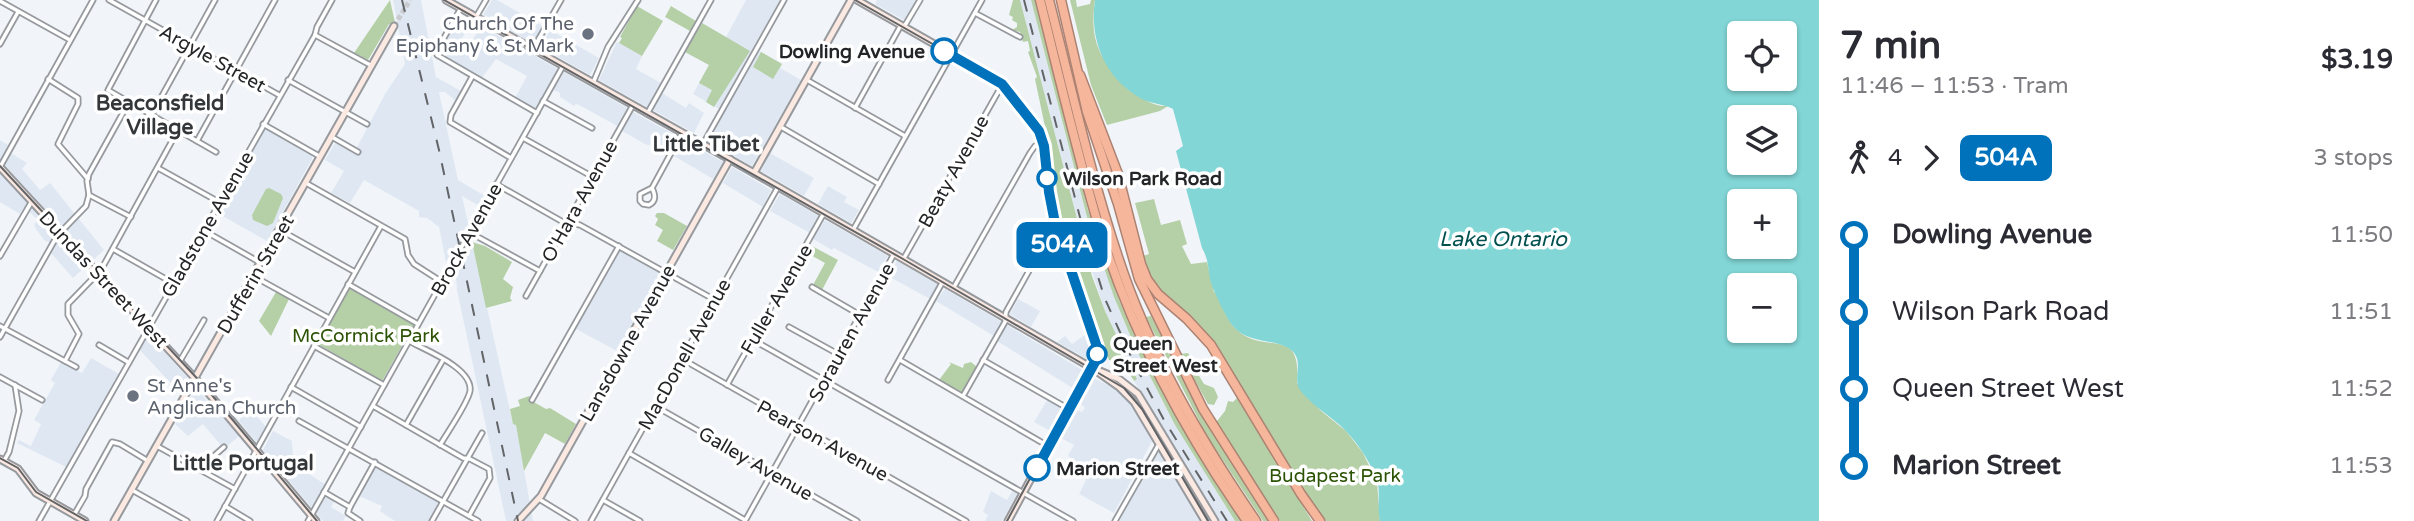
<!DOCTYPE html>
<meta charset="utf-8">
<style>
body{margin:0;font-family:"Varela Round",sans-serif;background:#f7f7f7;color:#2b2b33;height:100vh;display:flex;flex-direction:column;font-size:26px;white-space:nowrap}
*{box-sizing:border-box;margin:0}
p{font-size:23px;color:#7c7c81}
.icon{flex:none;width:38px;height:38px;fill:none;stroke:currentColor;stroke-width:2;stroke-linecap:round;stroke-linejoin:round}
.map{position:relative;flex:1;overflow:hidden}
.panel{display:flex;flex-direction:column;background:#fff;width:595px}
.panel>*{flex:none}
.badge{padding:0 14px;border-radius:10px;font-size:24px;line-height:46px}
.tools{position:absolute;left:1727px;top:21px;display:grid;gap:14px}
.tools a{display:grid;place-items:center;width:70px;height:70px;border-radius:7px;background:#fff;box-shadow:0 2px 5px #0004;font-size:35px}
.map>.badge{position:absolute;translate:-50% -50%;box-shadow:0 0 0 4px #fff}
.legs{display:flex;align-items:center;gap:10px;height:77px;padding:0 21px;font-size:23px}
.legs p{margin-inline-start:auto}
.head{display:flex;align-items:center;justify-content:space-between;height:119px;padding:0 21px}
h1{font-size:38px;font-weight:700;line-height:52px}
ul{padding:0 21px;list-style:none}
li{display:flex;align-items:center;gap:24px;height:77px;font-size:26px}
li i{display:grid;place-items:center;width:10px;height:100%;margin:0 9px;background:currentColor}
li i::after{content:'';width:18px;height:18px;margin:-9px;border:5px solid;border-radius:50%;background:#fff}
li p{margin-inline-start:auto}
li:first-child i{background:linear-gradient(#0000 50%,currentColor 0)}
li:last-child i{background:linear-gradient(currentColor 50%,#0000 0)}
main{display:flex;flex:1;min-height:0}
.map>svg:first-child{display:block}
.built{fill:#dfe8f2}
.green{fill:#b5d0a6}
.water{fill:#82d6d6;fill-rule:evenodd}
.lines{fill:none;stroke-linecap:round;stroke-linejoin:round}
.secondary-tunnel{stroke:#c8cbcf;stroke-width:5;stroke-dasharray:5 2.5;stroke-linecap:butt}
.street-casing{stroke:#96999d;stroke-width:7}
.secondary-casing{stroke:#96999d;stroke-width:9}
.highway-casing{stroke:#ac8373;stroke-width:11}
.street{stroke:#fff;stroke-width:3.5}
.secondary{stroke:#fce9e1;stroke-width:5}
.highway{stroke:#f6b69c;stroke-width:8}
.tram{stroke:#626467;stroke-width:2}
.rail{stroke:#626467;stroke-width:2;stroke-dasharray:12 12;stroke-linecap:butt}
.line-1-casing{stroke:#fff;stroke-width:16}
.line-1{stroke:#0072bc;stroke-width:10}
.worship-dot{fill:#6b7280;stroke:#fff;stroke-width:2.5}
.stop-1-dot{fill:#fff;stroke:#0072bc;stroke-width:3.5}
.labels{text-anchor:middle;stroke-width:7;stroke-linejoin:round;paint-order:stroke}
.worship-label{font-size:19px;fill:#5b616d;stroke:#fff;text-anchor:end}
.stop-label{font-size:19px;font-weight:bold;fill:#242527;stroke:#fff;text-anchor:start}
.street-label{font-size:19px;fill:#242527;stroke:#fff}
.park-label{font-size:19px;fill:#2c5304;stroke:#fff}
.neighbourhood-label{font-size:21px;font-weight:bold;fill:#34373a;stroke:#fff}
.water-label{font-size:21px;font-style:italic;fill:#005050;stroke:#fff}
</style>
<main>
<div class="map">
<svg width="1819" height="521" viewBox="0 0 1819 521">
<rect width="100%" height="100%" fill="#f1f5f9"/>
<g class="built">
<path d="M393 0H421L436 77 461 91 456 101 445 92H439L458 180 485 196 479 206 462 196 513 424H516L533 521H506L457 290 454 251 446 262 439 227 427 218 419 217V211L364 180 350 203 331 193 344 171 325 160 335 143 354 153 385 94 405 64Z"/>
<path d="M492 0H497L543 26 533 43 483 15Z"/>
<path d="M746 0H782L719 109 693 94 709 65 685 52 702 23 726 37Z"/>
<path d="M877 0H916L904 20 875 4Z"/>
<path d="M1020 0H1031L1088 222 1120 312 1135 347 1175 425 1235 521H1220L1184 464 1134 381 1137 378 1105 311 1087 256Z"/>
<path d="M461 15 472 21 458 45 467 49 481 26 556 68 557 70 535 109 515 98 527 76 496 59 481 79 440 53Z"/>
<path d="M550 30 599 58 590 75 541 47Z"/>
<path d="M617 42 642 56 636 69 661 83 647 107 599 80Z"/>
<path d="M759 51 782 64 780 68 801 80 752 166 729 153 738 137 727 130 717 146 708 141Z"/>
<path d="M564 72 627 108 617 126 583 107 576 104 574 106 560 97V93L553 90Z"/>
<path d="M662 93 686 108 689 103 704 113 694 133 653 110Z"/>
<path d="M633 112 675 135 668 152 654 144 652 146 645 144 622 131Z"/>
<path d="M265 128 312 156V159L267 241 217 213Z"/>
<path d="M0 140 8 145 6 150 27 163 22 169 40 190 50 183 104 250 73 278 50 252 53 245 44 240 36 229 34 225 37 219 24 207 20 214 0 202Z"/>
<path d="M683 140 723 162 713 179 674 156Z"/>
<path d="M770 153 814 178 804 196 761 171Z"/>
<path d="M732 167 771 190 763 207 723 183Z"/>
<path d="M828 186 847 197 844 202 859 210 851 223 818 204Z"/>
<path d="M780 194 817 215 818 217 810 233 770 211Z"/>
<path d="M825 220 888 256 878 272 834 248 832 250 813 239Z"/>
<path d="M622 250 660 273 617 351 576 329 620 251Z"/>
<path d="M897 261 937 284V286L930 299 888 276Z"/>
<path d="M945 289 1002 322 994 336 936 301Z"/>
<path d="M1018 299 1040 311 1031 327 1010 314Z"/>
<path d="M1007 325 1084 371 1074 389 997 341Z"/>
<path d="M1086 334 1091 356 1089 360 1057 342 1065 336 1072 344Z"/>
<path d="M149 335 189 379 181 394 139 349Z"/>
<path d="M91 358 119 374 66 467 17 443 19 440 31 446 41 424 34 420 55 383 51 380 61 362 82 373Z"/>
<path d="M1094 378 1114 388 1132 405 1152 441 1114 513 1079 494 1086 480 1068 455 1074 445 1061 438 1076 410 1082 412 1085 408 1080 403Z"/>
<path d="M196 388 239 436 224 449 203 424 188 436 175 424Z"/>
<path d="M1047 400 1063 409 1050 431 1034 422Z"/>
<path d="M248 406 266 427 257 443 239 421Z"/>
<path d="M273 431 292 441 293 458 304 471 331 488 329 492 337 497 331 507 346 516 343 521H323L263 450Z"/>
<path d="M1159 451 1161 452 1201 521H1119Z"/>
<path d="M380 467 439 501 429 521H395L380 511 382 506 359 496 374 469Z"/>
<path d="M1013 490 1018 493 1002 521H985L988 515 983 512 991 491 1007 500Z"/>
</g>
<g class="green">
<path d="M390 0 396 27 389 24 368 60 354 53Z"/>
<path d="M1013 0H1020L1092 276 1105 311 1137 379 1134 381 1121 360 1120 363 1109 360 1097 334 1061 224 1050 161 1052 160 1035 79 1037 77 1028 52 1030 51 1028 41 1023 42 1020 32 1012 30 1017 27V23L1012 20 1013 17 1009 15Z"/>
<path d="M1031 0H1035L1088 210 1119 300 1139 346 1181 426 1241 521H1235L1175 425 1135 347 1114 297 1088 221Z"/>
<path d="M1070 0H1076L1077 7 1090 4 1091 0H1095C1089 42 1100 60 1129 88 1140 98 1153 107 1168 106L1160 111 1107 125 1091 85Z"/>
<path d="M637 6 663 21 642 56 619 43 622 38 620 37Z"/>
<path d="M671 6 696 21 690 31 665 17Z"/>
<path d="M702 23 750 51 714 107 706 102 712 90 699 83 709 65 685 52Z"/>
<path d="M761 52 782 64 773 79 753 67Z"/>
<path d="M269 188 281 194 283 198 273 223 267 226 253 220 252 215 266 189Z"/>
<path d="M1154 199 1161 225 1180 220 1187 244 1182 246 1191 264 1207 262 1214 292 1218 295C1223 305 1227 321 1236 329 1264 357 1302 323 1297 383L1320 410 1346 431 1363 453 1377 482 1380 521H1324L1217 348C1211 340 1204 330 1196 323 1172 300 1152 290 1143 256L1149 254 1135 203Z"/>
<path d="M657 213H664L687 226 673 250 657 241 663 230 655 225 658 219 655 216Z"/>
<path d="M472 242 485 246 512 262 503 279 513 287 510 298 512 301 486 308Z"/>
<path d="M812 246 838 260 822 290 813 285 825 263 807 253Z"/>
<path d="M349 288 414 325 382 381 318 344Z"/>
<path d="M276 292 289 299 271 336 259 321Z"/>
<path d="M1151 316 1203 417 1270 521H1263L1207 436 1146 317Z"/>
<path d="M1188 353 1192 359 1190 361 1204 384 1214 388 1218 397 1214 405 1208 404 1180 354Z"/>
<path d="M949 362 963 368 964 364 971 362 977 367 962 392 939 380 951 364Z"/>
<path d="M529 396 532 401 546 409 550 408 576 424 565 444 545 433 524 471 516 425 513 424 510 409 520 406 518 400Z"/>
<path d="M1237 398 1312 521H1280L1219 429 1217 421 1225 411 1228 401 1233 402Z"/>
</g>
<path class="water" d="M1095 0H1819V521H1380C1377 508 1380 496 1378 484 1373 464 1352 434 1336 422 1324 412 1310 403 1300 390 1292 378 1305 361 1291 350 1276 338 1249 345 1233 326 1227 320 1211 286 1210 279 1208 267 1208 258 1202 248L1176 151 1183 146 1173 109C1164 104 1152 104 1142 99 1105 79 1089 40 1095 0ZM1740 33H1785V79H1740ZM1740 117H1785V163H1740ZM1785 201V247H1740V201ZM1785 285V331H1740V285Z"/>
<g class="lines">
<path class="secondary-tunnel" d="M394 26 410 0"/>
<defs>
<g id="street">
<path d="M109 0 279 95"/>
<path d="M156 0 108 90 216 152"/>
<path d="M0 1 70 40"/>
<path d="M461 8 437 50V55L537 113"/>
<path d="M975 13 1020 37"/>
<path d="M476 17 486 0"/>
<path d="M904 27 920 0"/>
<path d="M315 35 372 66"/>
<path d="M0 44 18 12"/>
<path d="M533 49 561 0"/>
<path d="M472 77 451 115 450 122 511 158"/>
<path d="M48 79 78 98V104L58 144 88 179"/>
<path d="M288 80 367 124"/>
<path d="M807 80 905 136"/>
<path d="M593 83 608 47 638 0"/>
<path d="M543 101 592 128"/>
<path d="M855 108 901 25"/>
<path d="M152 114 215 0"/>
<path d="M647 114 711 0"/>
<path d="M263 124 319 156"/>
<path d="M781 127 879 184"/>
<path d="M332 137 358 152"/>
<path d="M523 138 593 177"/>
<path d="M197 141 275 0"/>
<path d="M703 144 784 0"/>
<path d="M0 167 93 0"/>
<path d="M158 168 219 202"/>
<path d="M306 183 405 239 408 255 414 264 442 282"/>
<path d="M496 184 563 222 580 225 715 300"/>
<path d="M652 188C655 194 657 201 649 205L643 204 640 201V194L652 188 682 133"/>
<path d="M89 195 131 217"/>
<path d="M203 230 261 263"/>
<path d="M280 230 355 272"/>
<path d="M853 230 982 0"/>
<path d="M478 237 540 271"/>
<path d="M113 249 173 283"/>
<path d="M0 256 32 201"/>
<path d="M904 258 1002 85"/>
<path d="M253 276 329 318"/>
<path d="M348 284 418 324"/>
<path d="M812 287 860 315"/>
<path d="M954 287 1030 153 1035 146 1044 143"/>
<path d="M526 296 633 105"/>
<path d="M0 326 76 367"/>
<path d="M789 327 838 354"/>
<path d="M0 337 57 236 86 206 89 195 87 181 89 174 129 102"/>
<path d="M753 340 1073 521"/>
<path d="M409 341C425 350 473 368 470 391 468 403 447 433 440 445"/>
<path d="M99 345 128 362"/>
<path d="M314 346 384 385"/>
<path d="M682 359 966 521"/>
<path d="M900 360 1048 446"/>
<path d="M983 360 1069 409"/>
<path d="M65 361 79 334 68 315V304L101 270 178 130"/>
<path d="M180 361 204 320"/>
<path d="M0 377 42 400"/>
<path d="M888 380 942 283"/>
<path d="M727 385 824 213"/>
<path d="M291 387 361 427"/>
<path d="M963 396 1005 322 1006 312 1035 260 1064 249"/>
<path d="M532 400 619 246"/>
<path d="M373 406 463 458 470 459 489 469 490 478 469 516"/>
<path d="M655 406 857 521"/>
<path d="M299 421 478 521"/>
<path d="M406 425 443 360"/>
<path d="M157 446 235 489"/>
<path d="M629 453 745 520"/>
<path d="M4 461 9 452 19 411 15 385"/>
<path d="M199 469 224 447"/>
<path d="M132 490 187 521"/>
<path d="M324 492 350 507 348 513 360 521"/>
<path d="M539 499 575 521"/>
<path d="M603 500 640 521"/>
<path d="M225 506 250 521"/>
<path d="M350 507 375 462"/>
<path d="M74 515 85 496 86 489 112 442 120 444 148 461"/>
<path d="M39 521 315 35 317 27 332 0"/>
<path d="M217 521 381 226"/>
<path d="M308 521 563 66"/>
<path d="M432 521 482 433"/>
<path d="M591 521 778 187"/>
<path d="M745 521 894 254"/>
<path d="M1115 521 1159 444"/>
</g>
<g id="secondary">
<path d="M446 0 754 173 1092 368 1119 387 1134 402 1205 521"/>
<path d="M857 0 999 81 1034 121 1044 143 1050 196 1060 237 1099 353 1008 521"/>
<path d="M0 167 205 389 316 521"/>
<path d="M754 173 851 0"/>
<path d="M1095 369 1119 379 1138 394 1215 521"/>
<path d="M0 459 18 469 36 493 85 521"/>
<path d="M114 521 394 26"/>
<path d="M518 521 541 496 730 159"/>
</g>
<g id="highway">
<path d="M1040 0C1058 72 1075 145 1096 217 1128 326 1182 428 1247 521"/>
<path d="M1049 0C1071 86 1090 173 1118 257 1149 352 1200 439 1256 521"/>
<path d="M1061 0 1087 112 1118 204 1139 279 1203 409 1274 521"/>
<path d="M1080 75 1118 174 1141 264 1147 279 1158 294 1187 319 1211 345 1301 494 1320 521"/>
</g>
</defs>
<use href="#street" class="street-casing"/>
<use href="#secondary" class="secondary-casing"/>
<use href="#highway" class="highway-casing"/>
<use href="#street" class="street"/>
<use href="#secondary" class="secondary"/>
<use href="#highway" class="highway"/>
<g class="tram">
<path d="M444 0 903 259 1124 388 1142 409 1208 521"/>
<path d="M855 0 996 80 1005 87 1033 121 1044 146 1049 192 1055 223 1097 354 1007 521"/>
<path d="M0 166 206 388 317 521"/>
<path d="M0 458 18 468 36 492 87 521"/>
</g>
<g class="rail">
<path d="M402 0 439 150 518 521"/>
<path d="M1024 0 1083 229 1105 299 1134 363 1164 420 1227 521"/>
</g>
</g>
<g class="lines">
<defs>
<path id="line-1" d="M944 51 1002 84 1039 131 1044 146 1049 192 1055 223 1097 347 1096 360 1037 468"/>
</defs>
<use href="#line-1" class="line-1-casing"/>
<use href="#line-1" class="line-1"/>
</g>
<g class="worship-dot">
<circle cx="588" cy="34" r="7"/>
<circle cx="133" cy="396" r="7"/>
</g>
<g class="stop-1-dot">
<circle cx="944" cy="51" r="12"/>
<circle cx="1047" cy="178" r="9"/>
<circle cx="1097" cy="354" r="9"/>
<circle cx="1037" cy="468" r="12"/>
</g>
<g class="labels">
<g class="worship-label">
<text x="574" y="30">Church Of The<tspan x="574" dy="22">Epiphany &amp; St Mark</tspan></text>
<text x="147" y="392" text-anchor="start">St Anne's<tspan x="147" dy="22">Anglican Church</tspan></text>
</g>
<g class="stop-label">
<text x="925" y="58" text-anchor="end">Dowling Avenue</text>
<text x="1063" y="185">Wilson Park Road</text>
<text x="1113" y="350">Queen<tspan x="1113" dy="22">Street West</tspan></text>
<text x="1056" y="475">Marion Street</text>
</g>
<g class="street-label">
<text transform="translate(213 58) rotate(29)" y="7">Argyle Street</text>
<text transform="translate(953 171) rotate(-61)" y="7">Beaty Avenue</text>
<text transform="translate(579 201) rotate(-61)" y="7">O'Hara Avenue</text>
<text transform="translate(207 224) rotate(-60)" y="7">Gladstone Avenue</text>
<text transform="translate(466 239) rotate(-61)" y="7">Brock Avenue</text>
<text transform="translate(255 274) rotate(-60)" y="7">Dufferin Street</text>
<text transform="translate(104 279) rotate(47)" y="7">Dundas Street West</text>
<text transform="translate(776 299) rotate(-60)" y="7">Fuller Avenue</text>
<text transform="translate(851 332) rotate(-61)" y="7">Sorauren Avenue</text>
<text transform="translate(627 343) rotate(-61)" y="7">Lansdowne Avenue</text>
<text transform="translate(684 354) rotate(-61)" y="7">MacDonell Avenue</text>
<text transform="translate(823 440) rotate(29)" y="7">Pearson Avenue</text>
<text transform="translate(756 463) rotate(30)" y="7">Galley Avenue</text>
</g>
<g class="park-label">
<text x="366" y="342">McCormick Park</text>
<text x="1335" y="482">Budapest Park</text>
</g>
<g class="neighbourhood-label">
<text x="160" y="110">Beaconsfield<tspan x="160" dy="24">Village</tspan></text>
<text x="706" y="151">Little Tibet</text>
<text x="243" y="470">Little Portugal</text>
</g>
<g class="water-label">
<text x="1503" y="246">Lake Ontario</text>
</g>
</g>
</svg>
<div class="tools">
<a><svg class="icon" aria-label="locate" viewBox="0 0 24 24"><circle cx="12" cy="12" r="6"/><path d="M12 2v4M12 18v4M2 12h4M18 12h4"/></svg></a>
<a><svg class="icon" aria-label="layers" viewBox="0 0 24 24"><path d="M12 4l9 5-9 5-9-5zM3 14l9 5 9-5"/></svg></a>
<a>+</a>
<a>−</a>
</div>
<b class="badge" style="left:1062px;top:245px;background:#0072bc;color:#fff">504A</b>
</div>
<section class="panel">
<div class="head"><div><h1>7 min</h1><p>11:46 – 11:53 · Tram</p></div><b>$3.19</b></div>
<div class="legs"><svg class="icon" aria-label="walk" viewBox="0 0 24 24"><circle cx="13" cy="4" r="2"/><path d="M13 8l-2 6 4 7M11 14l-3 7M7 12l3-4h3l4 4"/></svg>4<svg class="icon" aria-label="forward" viewBox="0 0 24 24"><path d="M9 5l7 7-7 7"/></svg><b class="badge" style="background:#0072bc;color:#fff">504A</b><p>3 stops</p></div>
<ul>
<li><i style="color:#0072bc"></i><b>Dowling Avenue</b><p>11:50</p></li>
<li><i style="color:#0072bc"></i><span>Wilson Park Road</span><p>11:51</p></li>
<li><i style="color:#0072bc"></i><span>Queen Street West</span><p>11:52</p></li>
<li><i style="color:#0072bc"></i><b>Marion Street</b><p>11:53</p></li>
</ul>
</section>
</main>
